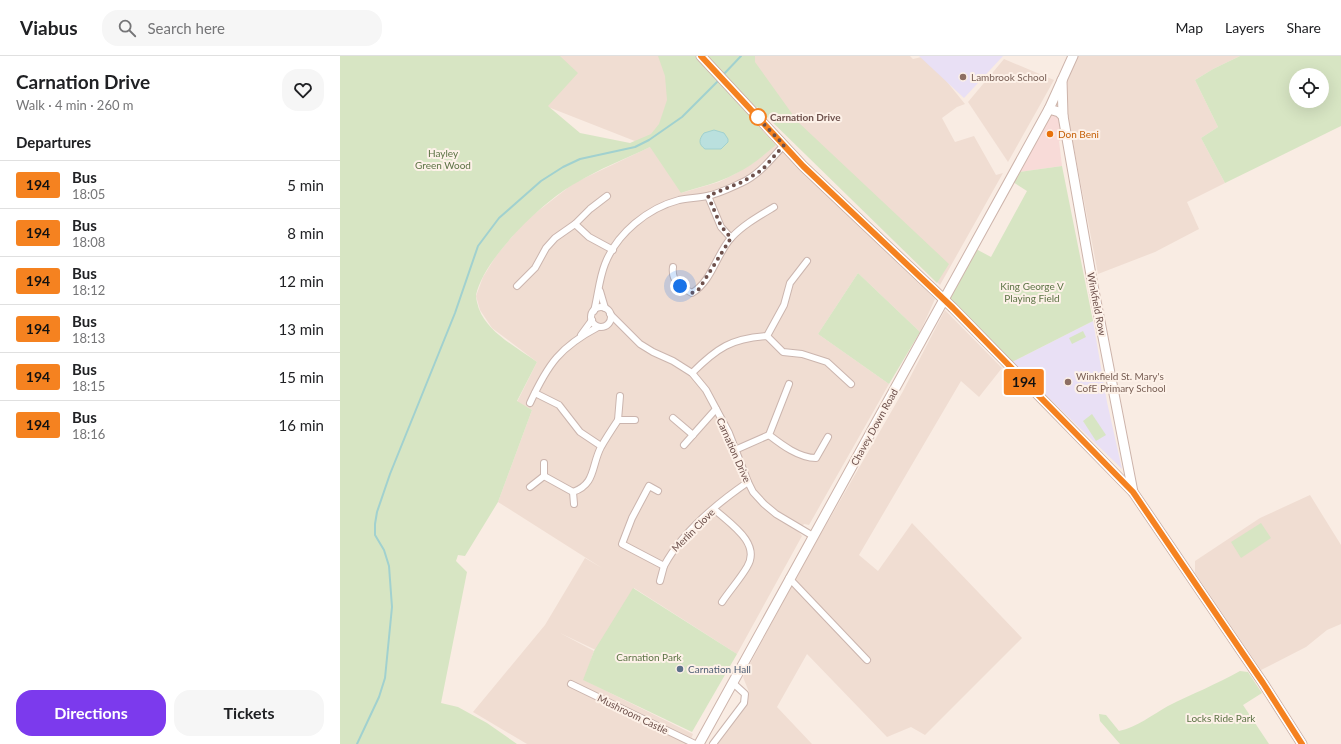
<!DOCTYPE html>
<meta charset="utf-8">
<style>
body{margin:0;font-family:Lato,sans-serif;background:#f6f6f6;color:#202124;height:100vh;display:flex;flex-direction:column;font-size:15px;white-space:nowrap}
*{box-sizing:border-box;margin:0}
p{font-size:13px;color:#757577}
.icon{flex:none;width:22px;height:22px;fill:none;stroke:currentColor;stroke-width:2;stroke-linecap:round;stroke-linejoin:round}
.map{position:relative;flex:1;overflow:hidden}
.sheet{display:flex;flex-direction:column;background:#fff;width:340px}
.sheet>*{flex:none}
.badge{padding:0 8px;border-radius:3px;font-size:14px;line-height:26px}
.buttons{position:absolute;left:949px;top:12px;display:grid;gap:8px}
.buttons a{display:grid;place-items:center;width:40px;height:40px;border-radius:50%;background:#fff;box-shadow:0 4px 16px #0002;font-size:20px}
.you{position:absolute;width:20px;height:20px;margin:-10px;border:3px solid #fff;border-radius:50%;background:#1a73e8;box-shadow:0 0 0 6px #1a73e833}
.map>.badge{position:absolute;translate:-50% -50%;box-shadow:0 0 0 2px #fff}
h2{padding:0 16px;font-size:15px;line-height:36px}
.round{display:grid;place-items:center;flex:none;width:42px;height:42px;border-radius:16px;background:#f6f6f6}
.summary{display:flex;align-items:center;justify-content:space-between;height:68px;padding:0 16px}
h1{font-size:19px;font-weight:700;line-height:30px}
.action{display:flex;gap:8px;margin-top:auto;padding:8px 16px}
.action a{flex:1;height:46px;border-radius:16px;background:#7c3aed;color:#fff;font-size:16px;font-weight:700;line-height:46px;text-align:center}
.action a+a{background:#f6f6f6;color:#202124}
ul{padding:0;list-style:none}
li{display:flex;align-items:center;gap:12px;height:48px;padding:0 16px;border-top:1px solid #e0e0e0}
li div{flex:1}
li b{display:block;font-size:15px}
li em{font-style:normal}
li .badge{min-width:44px;font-weight:700;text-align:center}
header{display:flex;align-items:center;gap:24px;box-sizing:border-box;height:56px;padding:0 20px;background:#fff;border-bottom:1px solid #e0e0e0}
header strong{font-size:19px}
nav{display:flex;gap:22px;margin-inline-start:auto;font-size:14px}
.search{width:280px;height:36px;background:#f6f6f6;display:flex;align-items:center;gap:10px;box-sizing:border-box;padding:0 14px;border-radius:16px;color:#757577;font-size:15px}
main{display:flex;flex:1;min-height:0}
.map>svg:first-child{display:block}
.residential{fill:#f0ddd2}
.commercial{fill:#f8dbd8}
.education{fill:#e9e0f5}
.green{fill:#d7e5c3;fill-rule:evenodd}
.water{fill:#bae0de;stroke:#a1d1cf}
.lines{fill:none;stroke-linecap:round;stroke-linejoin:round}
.stream{stroke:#a1d1cf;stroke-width:2}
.street-casing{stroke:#cbb5ae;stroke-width:8}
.secondary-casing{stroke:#cdb4ab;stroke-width:11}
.street{stroke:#fff;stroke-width:6}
.secondary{stroke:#fff;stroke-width:9}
.line-casing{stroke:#fff;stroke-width:9}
.line{stroke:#f58220;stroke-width:6}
.walk{stroke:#6e514c;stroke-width:4;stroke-dasharray:0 7.2}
.education-dot{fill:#8d6e63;stroke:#fdf1e8;stroke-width:1.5}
.stop-dot{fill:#fff;stroke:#f58220;stroke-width:2}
.food-dot{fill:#e8710a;stroke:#fdf1e8;stroke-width:1.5}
.service-dot{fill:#5c6f8a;stroke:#fdf1e8;stroke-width:1.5}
.labels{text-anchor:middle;stroke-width:4;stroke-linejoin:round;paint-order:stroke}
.education-label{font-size:10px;fill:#785e54;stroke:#fdf1e8;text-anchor:start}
.stop-label{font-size:10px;font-weight:bold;fill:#6e514c;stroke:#fdf1e8;text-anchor:start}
.food-label{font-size:10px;fill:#c56008;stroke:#fdf1e8;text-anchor:start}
.park-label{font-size:10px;fill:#5c7345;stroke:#fdf1e8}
.street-label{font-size:10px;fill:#6e514c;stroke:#fdf1e8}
.service-label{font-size:10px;fill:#4e5e75;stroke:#fdf1e8;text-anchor:start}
</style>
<header>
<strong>Viabus</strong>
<div class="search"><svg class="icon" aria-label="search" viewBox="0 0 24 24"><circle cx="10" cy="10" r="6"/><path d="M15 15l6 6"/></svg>Search here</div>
<nav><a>Map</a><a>Layers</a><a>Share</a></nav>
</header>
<main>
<section class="sheet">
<div class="summary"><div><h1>Carnation Drive</h1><p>Walk · 4 min · 260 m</p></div><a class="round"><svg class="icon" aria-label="heart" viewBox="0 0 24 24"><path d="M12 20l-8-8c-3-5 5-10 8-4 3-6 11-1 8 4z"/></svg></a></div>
<h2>Departures</h2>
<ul>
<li><span class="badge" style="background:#f58220;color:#111">194</span><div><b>Bus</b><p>18:05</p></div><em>5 min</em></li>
<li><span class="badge" style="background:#f58220;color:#111">194</span><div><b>Bus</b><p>18:08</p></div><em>8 min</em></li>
<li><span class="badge" style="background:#f58220;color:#111">194</span><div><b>Bus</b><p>18:12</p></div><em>12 min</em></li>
<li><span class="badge" style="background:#f58220;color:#111">194</span><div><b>Bus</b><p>18:13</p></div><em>13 min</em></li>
<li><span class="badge" style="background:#f58220;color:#111">194</span><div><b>Bus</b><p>18:15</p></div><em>15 min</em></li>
<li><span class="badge" style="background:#f58220;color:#111">194</span><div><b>Bus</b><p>18:16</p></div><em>16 min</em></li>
</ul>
<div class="action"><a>Directions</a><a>Tickets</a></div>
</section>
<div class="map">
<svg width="1001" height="688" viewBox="0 0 1001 688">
<rect width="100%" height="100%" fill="#f9ece3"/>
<g class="residential">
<path d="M78 0H353L341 137 379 126 395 118 413 107 436 89 595 243 580 276 518 217 478 278 549 328 469 469 464 468 458 475 462 480 397 598 294 532 260 596 220 577 254 595 244 624 353 678 349 688H187L133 656 205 569 245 502 262 512 158 446 192 354 177 346 197 306 152 272 140 254 136 240 143 221 156 200 184 166 234 127 310 91Z"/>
<path d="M373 0H570L573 3 586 0 625 48 617 51 602 62 615 86 634 80 656 119 663 117 600 229 422 54Z"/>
<path d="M734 0H900L873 13 855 24 878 71 861 82 885 127 847 146 859 173 815 196 758 218 725 45 728 12Z"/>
<path d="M664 3 714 24 668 106 628 46Z"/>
<path d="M605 254 662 312 639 341 621 325 519 499 538 515 572 467 682 582 585 679 571 671 547 681 467 598 437 651 472 688H376L408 646 409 636 403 621 452 529 461 531 455 523 562 337Z"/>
<path d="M970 439 1001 489V568L987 574 966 591 921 614 855 517V505L920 462Z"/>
</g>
<path class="commercial" d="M712 57 719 61 724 83 719 85 722 110 679 116Z"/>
<g class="education">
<path d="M579 0H663L624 42Z"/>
<path d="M753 265 767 346 782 413 672 306Z"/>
</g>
<g class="green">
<path d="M0 0H220L238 17 208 50 240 77 290 87 311 78 319 68 327 44 325 20 318 0H415V6L458 66 609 208 597 227 417 51 409 60 436 89C423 100 410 111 395 118 378 127 359 131 341 137L310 91C285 103 259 113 236 127 203 145 144 202 136 239 136 243 138 250 139 253 148 277 178 292 197 306L177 345 192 354 158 446 125 500 118 499 116 505 127 516 101 647 118 651 147 667 177 688H0Z"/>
<path d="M900 0H1001V70L885 127 861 82 878 71 855 24 873 13ZM956 19H982V45H956Z"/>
<path d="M722 110 753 265 672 306 610 243 636 193 651 201 687 135 673 126 679 116Z"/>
<path d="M518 217 580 276 549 328 478 278Z"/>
<path d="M743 275 746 281 732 288 729 282Z"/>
<path d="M752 358 766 379 756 385 743 365Z"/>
<path d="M921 467 931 482 901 502 891 486Z"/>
<path d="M293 532 397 598 352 676 243 624 254 595Z"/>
<path d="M900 615 908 616 922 637 903 649 929 688H780L760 665 759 658 766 659 779 675C797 671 812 659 828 650 852 638 877 628 900 615Z"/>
</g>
<path class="water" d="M374 74 384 77 388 83V86L381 93H365C358 88 359 83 364 77Z"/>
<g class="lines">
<g class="stream">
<path d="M383 19 401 0"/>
<path d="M17 688 39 641 45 622 52 551 49 510 44 494 35 479V468L37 456 50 418 115 257 138 190 159 162 201 125 223 111 240 103 295 91 309 84 342 61 379 24"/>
</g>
<defs>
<g id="street">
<path d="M368 140 381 171 391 182"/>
<path d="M235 168 250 153 267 140"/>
<path d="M333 211C331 226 341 231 352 237 372 225 376 199 391 182 403 169 419 160 434 151"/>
<path d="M177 230 195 212 206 192 215 182 235 168 249 181 273 194"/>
<path d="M260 235 265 252"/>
<circle cx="261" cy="261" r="10"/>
<path d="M254 255C258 240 259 223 265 208 277 177 308 152 339 144 348 142 358 142 367 140 378 138 390 132 401 127 419 119 431 103 444 89"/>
<path d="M270 258 300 288 313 296 333 305 352 317 366 334 389 377 408 426 413 436 424 448 436 458 473 480"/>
<path d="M241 279 252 264"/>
<path d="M427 280 444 249 450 227 467 205"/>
<path d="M352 317C377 292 392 282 427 280L443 296 462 298 487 306 511 328"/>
<path d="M449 328 429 379C442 389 459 402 476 402L488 381"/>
<path d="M195 337 219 349 240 376 261 390"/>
<path d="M280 340 278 364H295"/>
<path d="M190 347C208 308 220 291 258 271"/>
<path d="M333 362 353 379"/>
<path d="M344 389 376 353"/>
<path d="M395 394 429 379"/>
<path d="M204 420 233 436"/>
<path d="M190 431 204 420V407"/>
<path d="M318 435 309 430 292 462 282 488 324 510C342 476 376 448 408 426"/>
<path d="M234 448 233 436C256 428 251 410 261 391 266 382 272 373 278 364"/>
<path d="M374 453C389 467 422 487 407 511 400 523 390 534 382 546"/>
<path d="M449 522 527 604"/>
<path d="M320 525 324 510"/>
<path d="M231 628 355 688"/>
<path d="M373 688 404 647 405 638 393 627"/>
</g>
<g id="secondary">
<path d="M361 0 463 110 613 252 793 436 923 627 962 688"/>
<path d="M722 24 723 60"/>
<path d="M709 53 719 56 723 60 751 219 793 436"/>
<path d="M359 688 709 53 733 0"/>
</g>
</defs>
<use href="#street" class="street-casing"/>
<use href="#secondary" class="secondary-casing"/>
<use href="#street" class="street"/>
<use href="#secondary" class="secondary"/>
</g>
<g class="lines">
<defs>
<path id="line" d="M361 0 463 110 613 252 793 436 923 627 962 688"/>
</defs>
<use href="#line" class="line-casing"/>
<use href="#line" class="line"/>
<path class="walk" d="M340 230 352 237 359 233 391 182 381 170 368 140 402 126 422 114 444 89 415 59 418 61"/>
</g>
<g class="education-dot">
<circle cx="623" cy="21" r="4"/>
<circle cx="728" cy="326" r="4"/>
</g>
<circle class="stop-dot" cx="418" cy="61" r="8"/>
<circle class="food-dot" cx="710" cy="78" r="4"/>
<circle class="service-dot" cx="340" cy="613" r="4"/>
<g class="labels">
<g class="education-label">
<text x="631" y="25">Lambrook School</text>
<text x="736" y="324">Winkfield St. Mary's<tspan x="736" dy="12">CofE Primary School</tspan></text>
</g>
<g class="stop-label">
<text x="430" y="65">Carnation Drive</text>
</g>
<g class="food-label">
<text x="718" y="82">Don Beni</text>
</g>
<g class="park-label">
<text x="103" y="101">Hayley<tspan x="103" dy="12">Green Wood</tspan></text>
<text x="692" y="234">King George V<tspan x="692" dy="12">Playing Field</tspan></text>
<text x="309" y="605">Carnation Park</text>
<text x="881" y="666">Locks Ride Park</text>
</g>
<g class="street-label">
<text transform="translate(757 248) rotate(79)" y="4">Winkfield Row</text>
<text transform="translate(534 371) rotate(-61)" y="4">Chavey Down Road</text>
<text transform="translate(394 394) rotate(66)" y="4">Carnation Drive</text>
<text transform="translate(353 474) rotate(-45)" y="4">Merlin Clove</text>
<text transform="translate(293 658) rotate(26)" y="4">Mushroom Castle</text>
</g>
<g class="service-label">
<text x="348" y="617">Carnation Hall</text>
</g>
</g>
</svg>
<div class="buttons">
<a><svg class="icon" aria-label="locate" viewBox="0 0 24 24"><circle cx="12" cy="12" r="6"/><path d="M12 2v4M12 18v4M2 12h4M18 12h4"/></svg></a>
</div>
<div class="you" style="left:340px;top:230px"></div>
<b class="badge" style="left:684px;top:326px;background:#f58220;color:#111">194</b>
</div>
</main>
